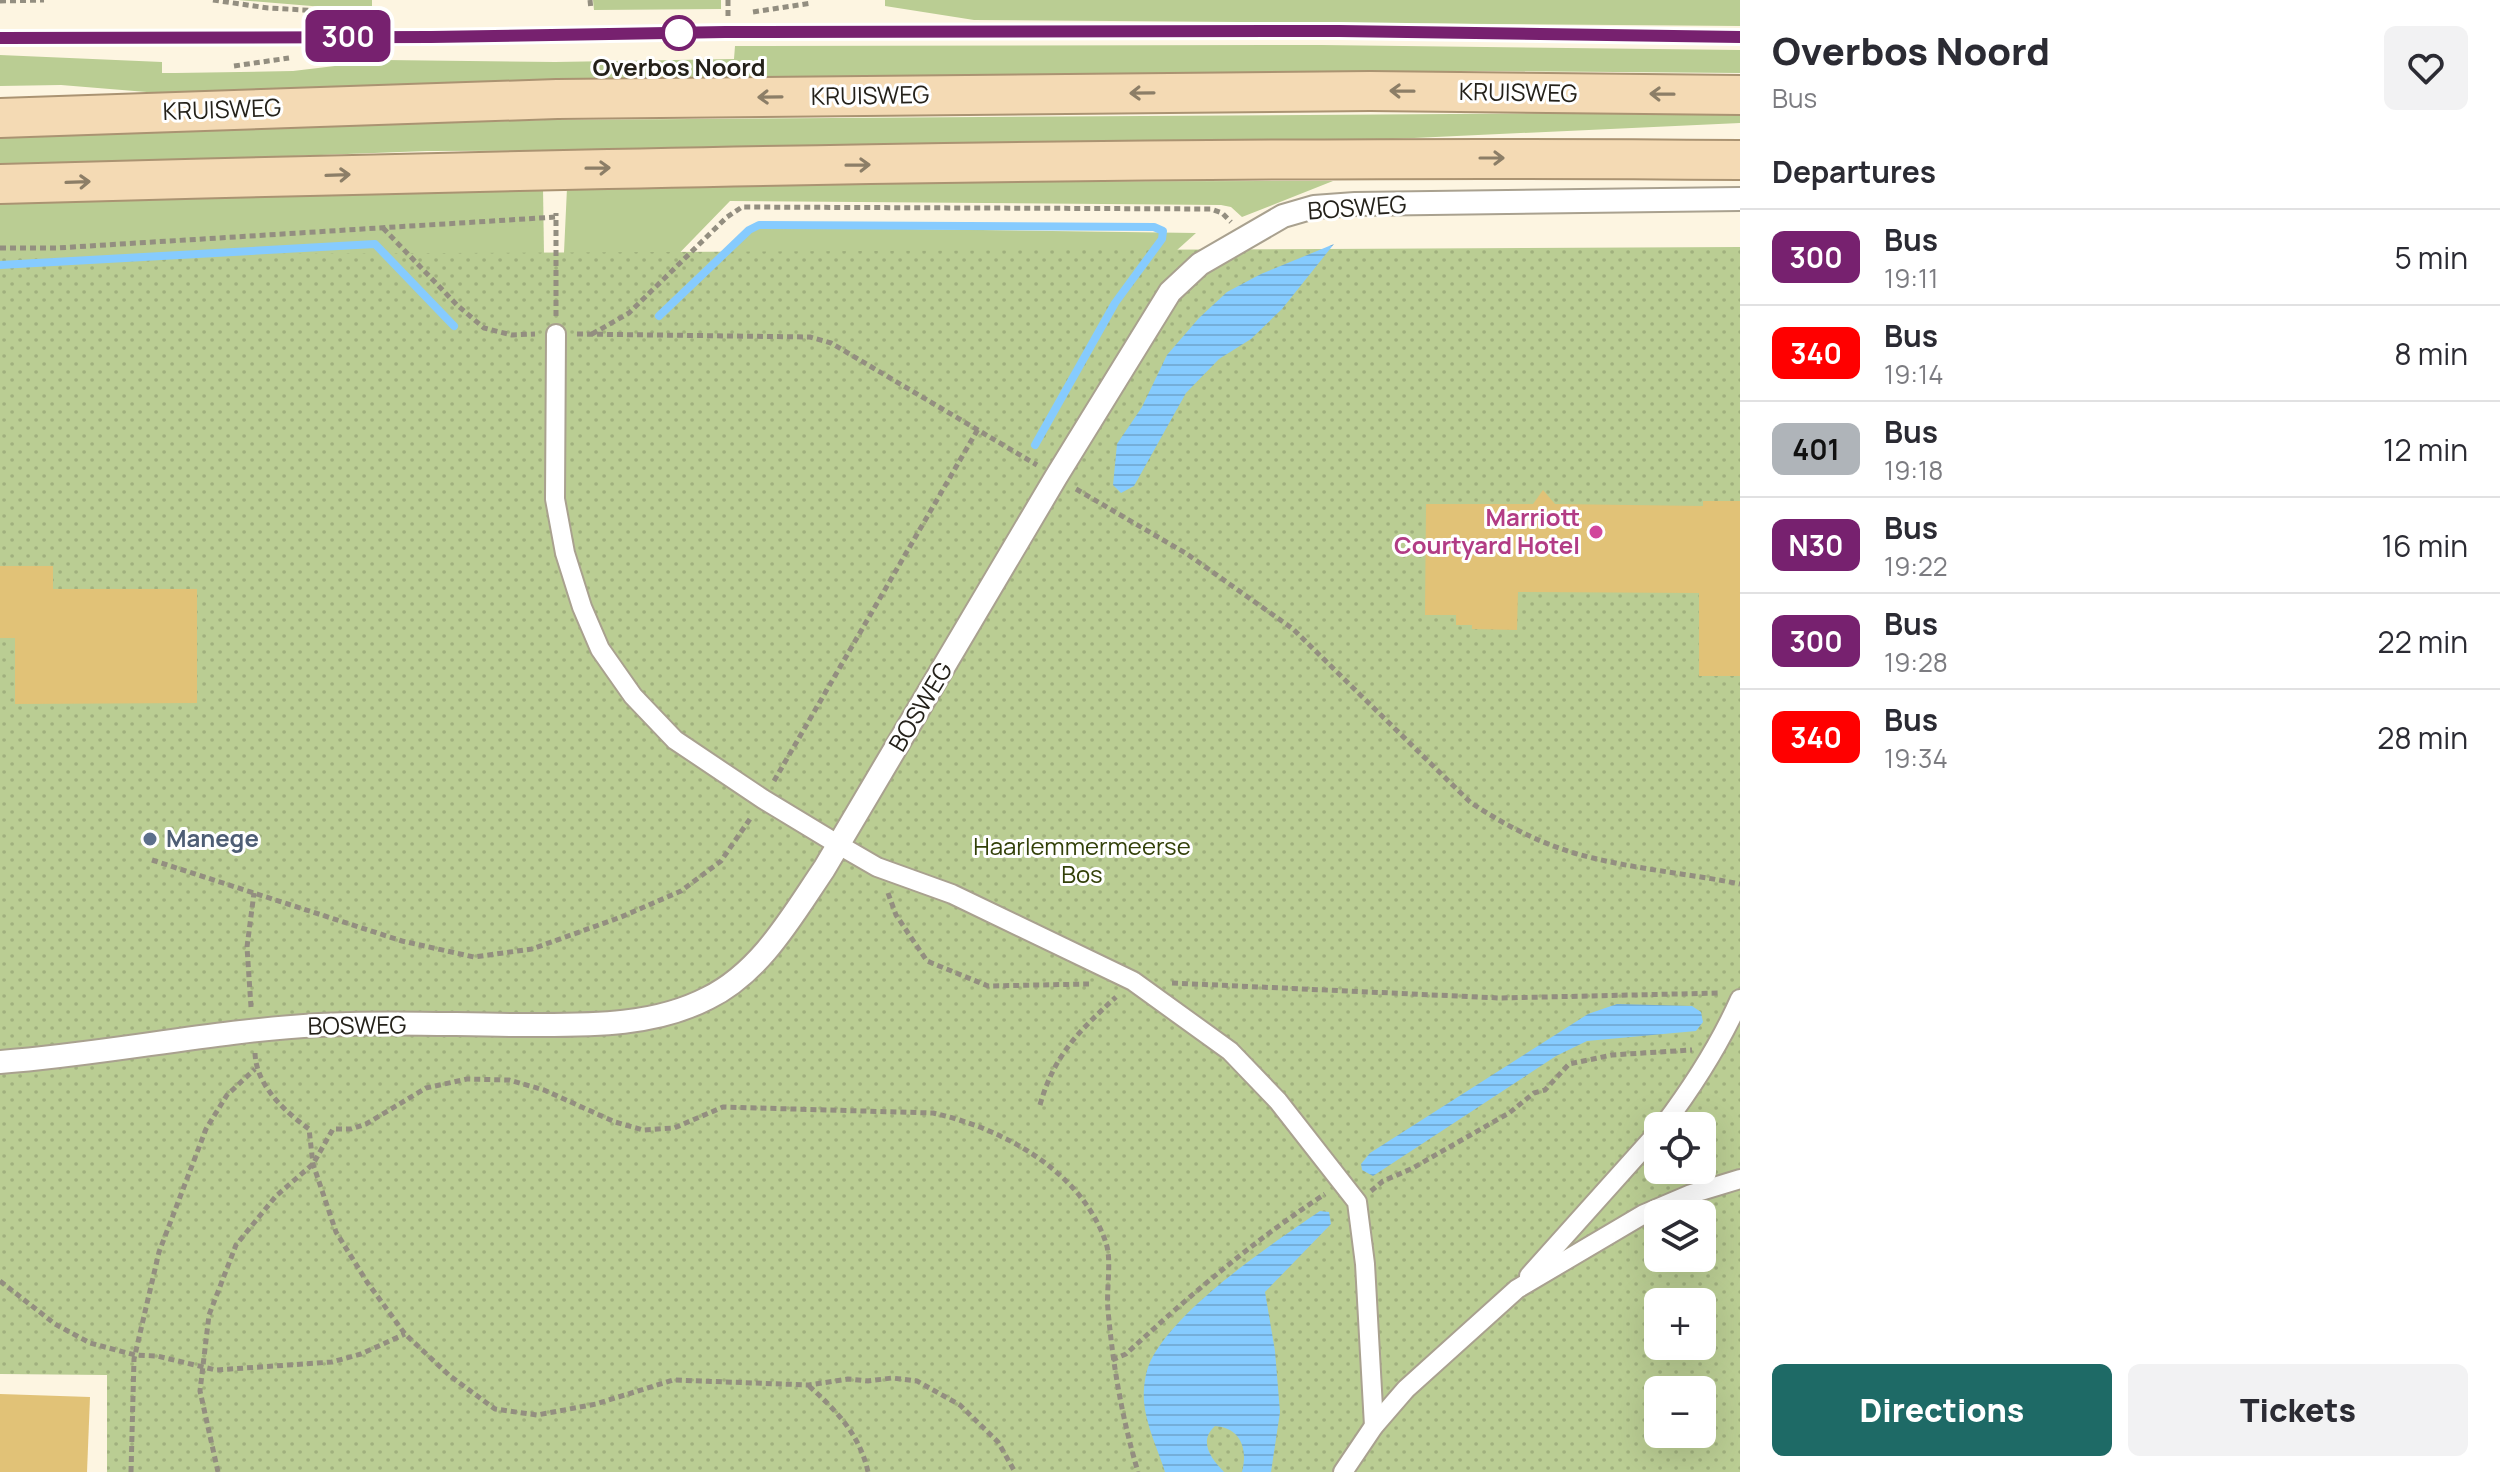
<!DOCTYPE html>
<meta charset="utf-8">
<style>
body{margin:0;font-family:Manrope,sans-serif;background:#f2f2f3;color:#2b2b33;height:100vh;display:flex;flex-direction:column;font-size:30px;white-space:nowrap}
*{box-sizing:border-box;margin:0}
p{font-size:26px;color:#7c7c81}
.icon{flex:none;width:44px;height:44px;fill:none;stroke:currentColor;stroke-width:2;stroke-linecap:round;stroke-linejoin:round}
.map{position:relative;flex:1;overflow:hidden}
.side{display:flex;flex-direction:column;background:#fff;width:760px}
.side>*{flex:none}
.badge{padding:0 16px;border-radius:12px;font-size:28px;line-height:52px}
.fabs{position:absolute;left:1644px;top:1112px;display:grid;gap:16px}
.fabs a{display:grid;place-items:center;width:72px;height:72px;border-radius:12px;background:#fff;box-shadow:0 8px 32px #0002;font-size:40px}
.map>.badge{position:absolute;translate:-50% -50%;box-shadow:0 0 0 4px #fff}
h2{padding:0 32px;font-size:30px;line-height:72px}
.round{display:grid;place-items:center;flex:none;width:84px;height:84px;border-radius:12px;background:#f2f2f3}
.head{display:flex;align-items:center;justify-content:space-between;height:136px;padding:0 32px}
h1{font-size:38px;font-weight:800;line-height:60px}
.button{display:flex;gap:16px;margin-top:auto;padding:16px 32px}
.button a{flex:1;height:92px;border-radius:12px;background:#1e6a66;color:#fff;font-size:32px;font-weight:800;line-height:92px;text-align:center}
.button a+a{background:#f2f2f3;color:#2b2b33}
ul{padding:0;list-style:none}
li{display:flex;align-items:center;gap:24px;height:96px;padding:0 32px;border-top:2px solid #e1e1e2}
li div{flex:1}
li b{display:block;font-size:30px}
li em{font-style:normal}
li .badge{min-width:88px;font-weight:700;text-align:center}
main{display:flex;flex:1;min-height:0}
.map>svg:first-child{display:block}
.green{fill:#bacd93}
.park{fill:url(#park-dots);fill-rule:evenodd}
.water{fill:url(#water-rules)}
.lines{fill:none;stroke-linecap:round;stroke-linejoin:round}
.stream{stroke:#86cbfe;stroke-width:8}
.building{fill:#e1c277}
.service-casing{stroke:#a9a18f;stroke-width:15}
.pedestrian-casing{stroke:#a9a18f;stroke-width:22}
.minor-casing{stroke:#a9a18f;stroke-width:26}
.trunk-casing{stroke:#aa9372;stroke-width:42}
.path{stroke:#938e80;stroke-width:5;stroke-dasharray:6 4;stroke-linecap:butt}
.service{stroke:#fff;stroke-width:11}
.pedestrian{stroke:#fff;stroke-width:18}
.minor{stroke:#fff;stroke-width:22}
.trunk{stroke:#f4dab4;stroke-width:38}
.oneway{stroke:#8c7e67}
.line-casing{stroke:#fff;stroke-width:18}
.line{stroke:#77216f;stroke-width:12}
.stop-dot{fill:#fff;stroke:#77216f;stroke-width:4}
.hotel-dot{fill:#d1479c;stroke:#fff;stroke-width:3}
.service-dot{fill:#5c6f8a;stroke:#fff;stroke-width:3}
.labels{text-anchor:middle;stroke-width:6;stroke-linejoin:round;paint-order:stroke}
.stop-label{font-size:24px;font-weight:bold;fill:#24211a;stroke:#fff}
.street-label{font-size:24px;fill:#24211a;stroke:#fff}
.hotel-label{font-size:24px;font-weight:bold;fill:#b23c85;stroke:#fff;text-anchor:end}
.service-label{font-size:24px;font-weight:bold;fill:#4e5e75;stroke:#fff;text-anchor:start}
.park-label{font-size:24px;fill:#324008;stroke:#fff}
</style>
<main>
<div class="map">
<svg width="1740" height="1472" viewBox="0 0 1740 1472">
<defs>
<pattern id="park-dots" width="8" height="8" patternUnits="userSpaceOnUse" patternTransform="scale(2)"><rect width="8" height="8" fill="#bacd93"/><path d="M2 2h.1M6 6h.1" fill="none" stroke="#a0b07e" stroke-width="1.8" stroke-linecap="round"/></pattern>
<pattern id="water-rules" width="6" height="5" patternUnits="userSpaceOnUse" patternTransform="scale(2)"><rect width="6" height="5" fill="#86cbfe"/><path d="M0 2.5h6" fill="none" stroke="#74aed9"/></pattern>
</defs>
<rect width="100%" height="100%" fill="#fdf5e1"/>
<g class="green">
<path d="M238 0H372V11Z"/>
<path d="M593 0H721V9L594 10Z"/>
<path d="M885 0H1740V26L974 20 885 6Z"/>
<path d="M1321 45 1740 50V73L1476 71 732 78 387 85 293 93 171 94 61 85 0 86V55L162 62V73H175L293 71 385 60 555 62 734 59 735 46Z"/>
<path d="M1740 112V123L1263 145 1109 149 427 151 0 167V135L545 120Z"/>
<path d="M1333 181 1242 217 1231 207 1221 205 730 201 628 306 563 274 567 188 748 182Z"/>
<path d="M543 188 544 255 0 294V201Z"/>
<path d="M755 227 1196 233 1166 260 622 329Z"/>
</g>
<path class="park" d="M1740 247V1472H107V1375L0 1374V255ZM1658 1126H1702V1170H1658ZM1658 1214H1702V1258H1658ZM1658 1302H1702V1346H1658ZM1658 1390H1702V1434H1658Z"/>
<g class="water">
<path d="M1334 244 1282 309 1251 339 1219 359 1186 393 1134 486 1121 493 1113 485 1117 444 1142 407 1167 355 1199 318 1227 292 1261 274Z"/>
<path d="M1617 1004 1692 1006 1701 1012 1703 1022 1696 1031 1587 1041 1556 1056 1373 1176 1362 1170 1361 1164 1370 1153 1588 1014Z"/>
<path d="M1320 1211 1329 1212 1331 1224 1265 1292 1275 1351 1280 1412 1271 1472H1242C1248 1449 1241 1428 1215 1426 1198 1441 1211 1459 1224 1472H1165C1158 1450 1146 1425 1144 1402 1143 1389 1145 1372 1151 1360 1178 1307 1270 1245 1320 1211Z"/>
</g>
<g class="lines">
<g class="stream">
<path d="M0 265 375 244 454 326"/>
<path d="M659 316 749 230 759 225 1154 227 1163 231 1162 239 1115 303 1035 445"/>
</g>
</g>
<g class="building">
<path d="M1543 490 1555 504 1703 506V501H1740V676H1699V593L1518 592 1517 630 1472 629V625H1456V615H1425L1426 504H1533Z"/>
<path d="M0 566H53V589H197V703L15 704V638H0Z"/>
<path d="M0 1394 90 1397 87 1472H0Z"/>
</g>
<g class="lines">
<defs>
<path id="service" d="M0 38 431 37 725 32 1401 31 1740 37"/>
<g id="pedestrian">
<path d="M556 334 555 499 565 553 582 607 600 649 633 696 675 740 763 799 839 845 877 867 952 894 1133 981 1230 1051 1278 1101 1357 1202 1365 1264 1374 1426"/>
<path d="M1663 1126C1694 1085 1719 1046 1740 999"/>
<path d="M1529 1276 1658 1132"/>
<path d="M1343 1472 1374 1426 1406 1389 1517 1289 1644 1214 1691 1194 1740 1179"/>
</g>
<path id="minor" d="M0 1062C107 1054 212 1031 319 1025 387 1021 456 1025 525 1025 586 1025 652 1027 708 998 761 972 792 916 824 869L1056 477 1170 292 1200 264 1283 216 1314 207 1355 204 1740 199"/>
<g id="trunk">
<path d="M0 118 557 99 1370 91 1740 95"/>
<path d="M0 184C580 168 1160 155 1740 160"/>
</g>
</defs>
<use href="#service" class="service-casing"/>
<use href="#pedestrian" class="pedestrian-casing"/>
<use href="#minor" class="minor-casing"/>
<use href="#trunk" class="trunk-casing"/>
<g class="path">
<path d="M213 0 268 8 377 14"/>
<path d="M590 0 591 10"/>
<path d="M728 0V18"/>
<path d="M0 1 44 0"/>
<path d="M753 12 812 3"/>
<path d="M234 66 289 58"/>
<path d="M383 228 457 305 484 328 512 335 535 334"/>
<path d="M0 248H57L556 217"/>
<path d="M556 316V213"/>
<path d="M577 334 810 337 831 343 1037 465"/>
<path d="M592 334 629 313 727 217 742 207 1211 209 1222 213 1231 222"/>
<path d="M1076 489 1187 554 1293 629 1470 802C1507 827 1549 848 1593 858 1642 870 1691 874 1740 884"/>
<path d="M774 781 978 429"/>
<path d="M152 860 402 941 474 957 532 949 621 917 681 891 721 861 752 816"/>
<path d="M888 893 896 915 927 961 988 986 1089 984"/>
<path d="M1172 983 1500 998 1721 993"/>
<path d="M251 1007 247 947 254 893"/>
<path d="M255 1053C256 1085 284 1111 309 1129L313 1164 336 1232 367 1282 405 1334 450 1376 495 1409 537 1415 596 1404 673 1380 809 1385 848 1379 868 1381 892 1378 917 1381 960 1405 998 1442 1015 1472"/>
<path d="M1040 1105C1054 1055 1079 1031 1116 997"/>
<path d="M1371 1191 1383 1181 1411 1169 1509 1113 1534 1093 1545 1090 1569 1064 1612 1055 1692 1050"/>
<path d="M0 1281 55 1324 90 1343 135 1355 157 1356 216 1370 332 1362 361 1354 405 1334"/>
<path d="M1112 1360 1126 1354C1189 1296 1253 1241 1325 1194"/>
<path d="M809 1386C836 1410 860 1435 868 1472"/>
<path d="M131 1472 134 1359 159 1252 206 1129 227 1095 255 1069"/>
<path d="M218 1472 200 1391 209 1315 236 1245 276 1196 313 1164 333 1129H351L366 1124 426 1088 467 1079 509 1080 544 1090 615 1122 643 1130 674 1128 723 1107 933 1113C1002 1128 1082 1171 1106 1243 1112 1260 1106 1291 1108 1310 1113 1366 1122 1418 1138 1472"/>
</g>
<use href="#service" class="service"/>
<use href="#pedestrian" class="pedestrian"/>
<use href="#minor" class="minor"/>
<use href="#trunk" class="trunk"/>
</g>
<defs><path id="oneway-shaft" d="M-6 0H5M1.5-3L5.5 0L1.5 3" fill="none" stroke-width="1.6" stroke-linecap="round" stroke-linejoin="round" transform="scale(2)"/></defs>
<g class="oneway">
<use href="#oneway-shaft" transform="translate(1402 91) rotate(-179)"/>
<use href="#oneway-shaft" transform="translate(1142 93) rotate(179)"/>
<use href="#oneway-shaft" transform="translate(1662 94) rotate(-179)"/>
<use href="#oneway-shaft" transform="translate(770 97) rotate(179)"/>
<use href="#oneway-shaft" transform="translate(1492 158)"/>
<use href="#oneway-shaft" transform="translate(858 165) rotate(-1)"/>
<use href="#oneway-shaft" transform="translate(598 168) rotate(-1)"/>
<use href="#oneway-shaft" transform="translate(338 175) rotate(-2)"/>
<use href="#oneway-shaft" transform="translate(78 182) rotate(-2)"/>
</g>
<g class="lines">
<defs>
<path id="line" d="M0 38 431 37 725 32 1339 31 1740 37"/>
</defs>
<use href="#line" class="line-casing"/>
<use href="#line" class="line"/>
</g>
<circle class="stop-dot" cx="679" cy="33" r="16"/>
<circle class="hotel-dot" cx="1596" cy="532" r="8"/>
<circle class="service-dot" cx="150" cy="839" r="8"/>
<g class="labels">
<g class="stop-label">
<text x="679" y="76">Overbos Noord</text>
</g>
<g class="street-label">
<text transform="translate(1518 93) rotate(1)" y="8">KRUISWEG</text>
<text transform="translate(870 96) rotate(-1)" y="8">KRUISWEG</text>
<text transform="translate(222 110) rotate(-2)" y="8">KRUISWEG</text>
<text transform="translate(1357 208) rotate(-4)" y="8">BOSWEG</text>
<text transform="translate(921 707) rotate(-59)" y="8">BOSWEG</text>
<text transform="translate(357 1026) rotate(-1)" y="8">BOSWEG</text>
</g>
<g class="hotel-label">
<text x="1580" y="526">Marriott<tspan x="1580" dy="28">Courtyard Hotel</tspan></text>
</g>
<g class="service-label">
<text x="166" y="847">Manege</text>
</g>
<g class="park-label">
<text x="1082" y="855">Haarlemmermeerse<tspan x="1082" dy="28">Bos</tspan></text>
</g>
</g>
</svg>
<div class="fabs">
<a><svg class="icon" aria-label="locate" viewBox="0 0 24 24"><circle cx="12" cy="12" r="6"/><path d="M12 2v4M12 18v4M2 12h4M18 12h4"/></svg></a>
<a><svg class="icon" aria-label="layers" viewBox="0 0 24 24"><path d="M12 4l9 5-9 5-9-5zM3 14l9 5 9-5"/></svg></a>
<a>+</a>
<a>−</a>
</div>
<b class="badge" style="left:348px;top:36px;background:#77216f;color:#fff">300</b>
</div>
<section class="side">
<div class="head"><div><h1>Overbos Noord</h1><p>Bus</p></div><a class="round"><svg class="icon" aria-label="heart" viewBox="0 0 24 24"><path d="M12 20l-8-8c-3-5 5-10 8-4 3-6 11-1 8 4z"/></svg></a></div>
<h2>Departures</h2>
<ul>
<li><span class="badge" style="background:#77216f;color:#fff">300</span><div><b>Bus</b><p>19:11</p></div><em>5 min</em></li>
<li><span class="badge" style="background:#f00;color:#fff">340</span><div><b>Bus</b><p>19:14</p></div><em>8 min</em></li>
<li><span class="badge" style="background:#afb4b9;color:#111">401</span><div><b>Bus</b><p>19:18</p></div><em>12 min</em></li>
<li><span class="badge" style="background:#77216f;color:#fff">N30</span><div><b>Bus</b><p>19:22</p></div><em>16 min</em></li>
<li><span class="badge" style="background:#77216f;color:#fff">300</span><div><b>Bus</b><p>19:28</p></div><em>22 min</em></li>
<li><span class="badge" style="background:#f00;color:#fff">340</span><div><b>Bus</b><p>19:34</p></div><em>28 min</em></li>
</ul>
<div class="button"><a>Directions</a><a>Tickets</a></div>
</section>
</main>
